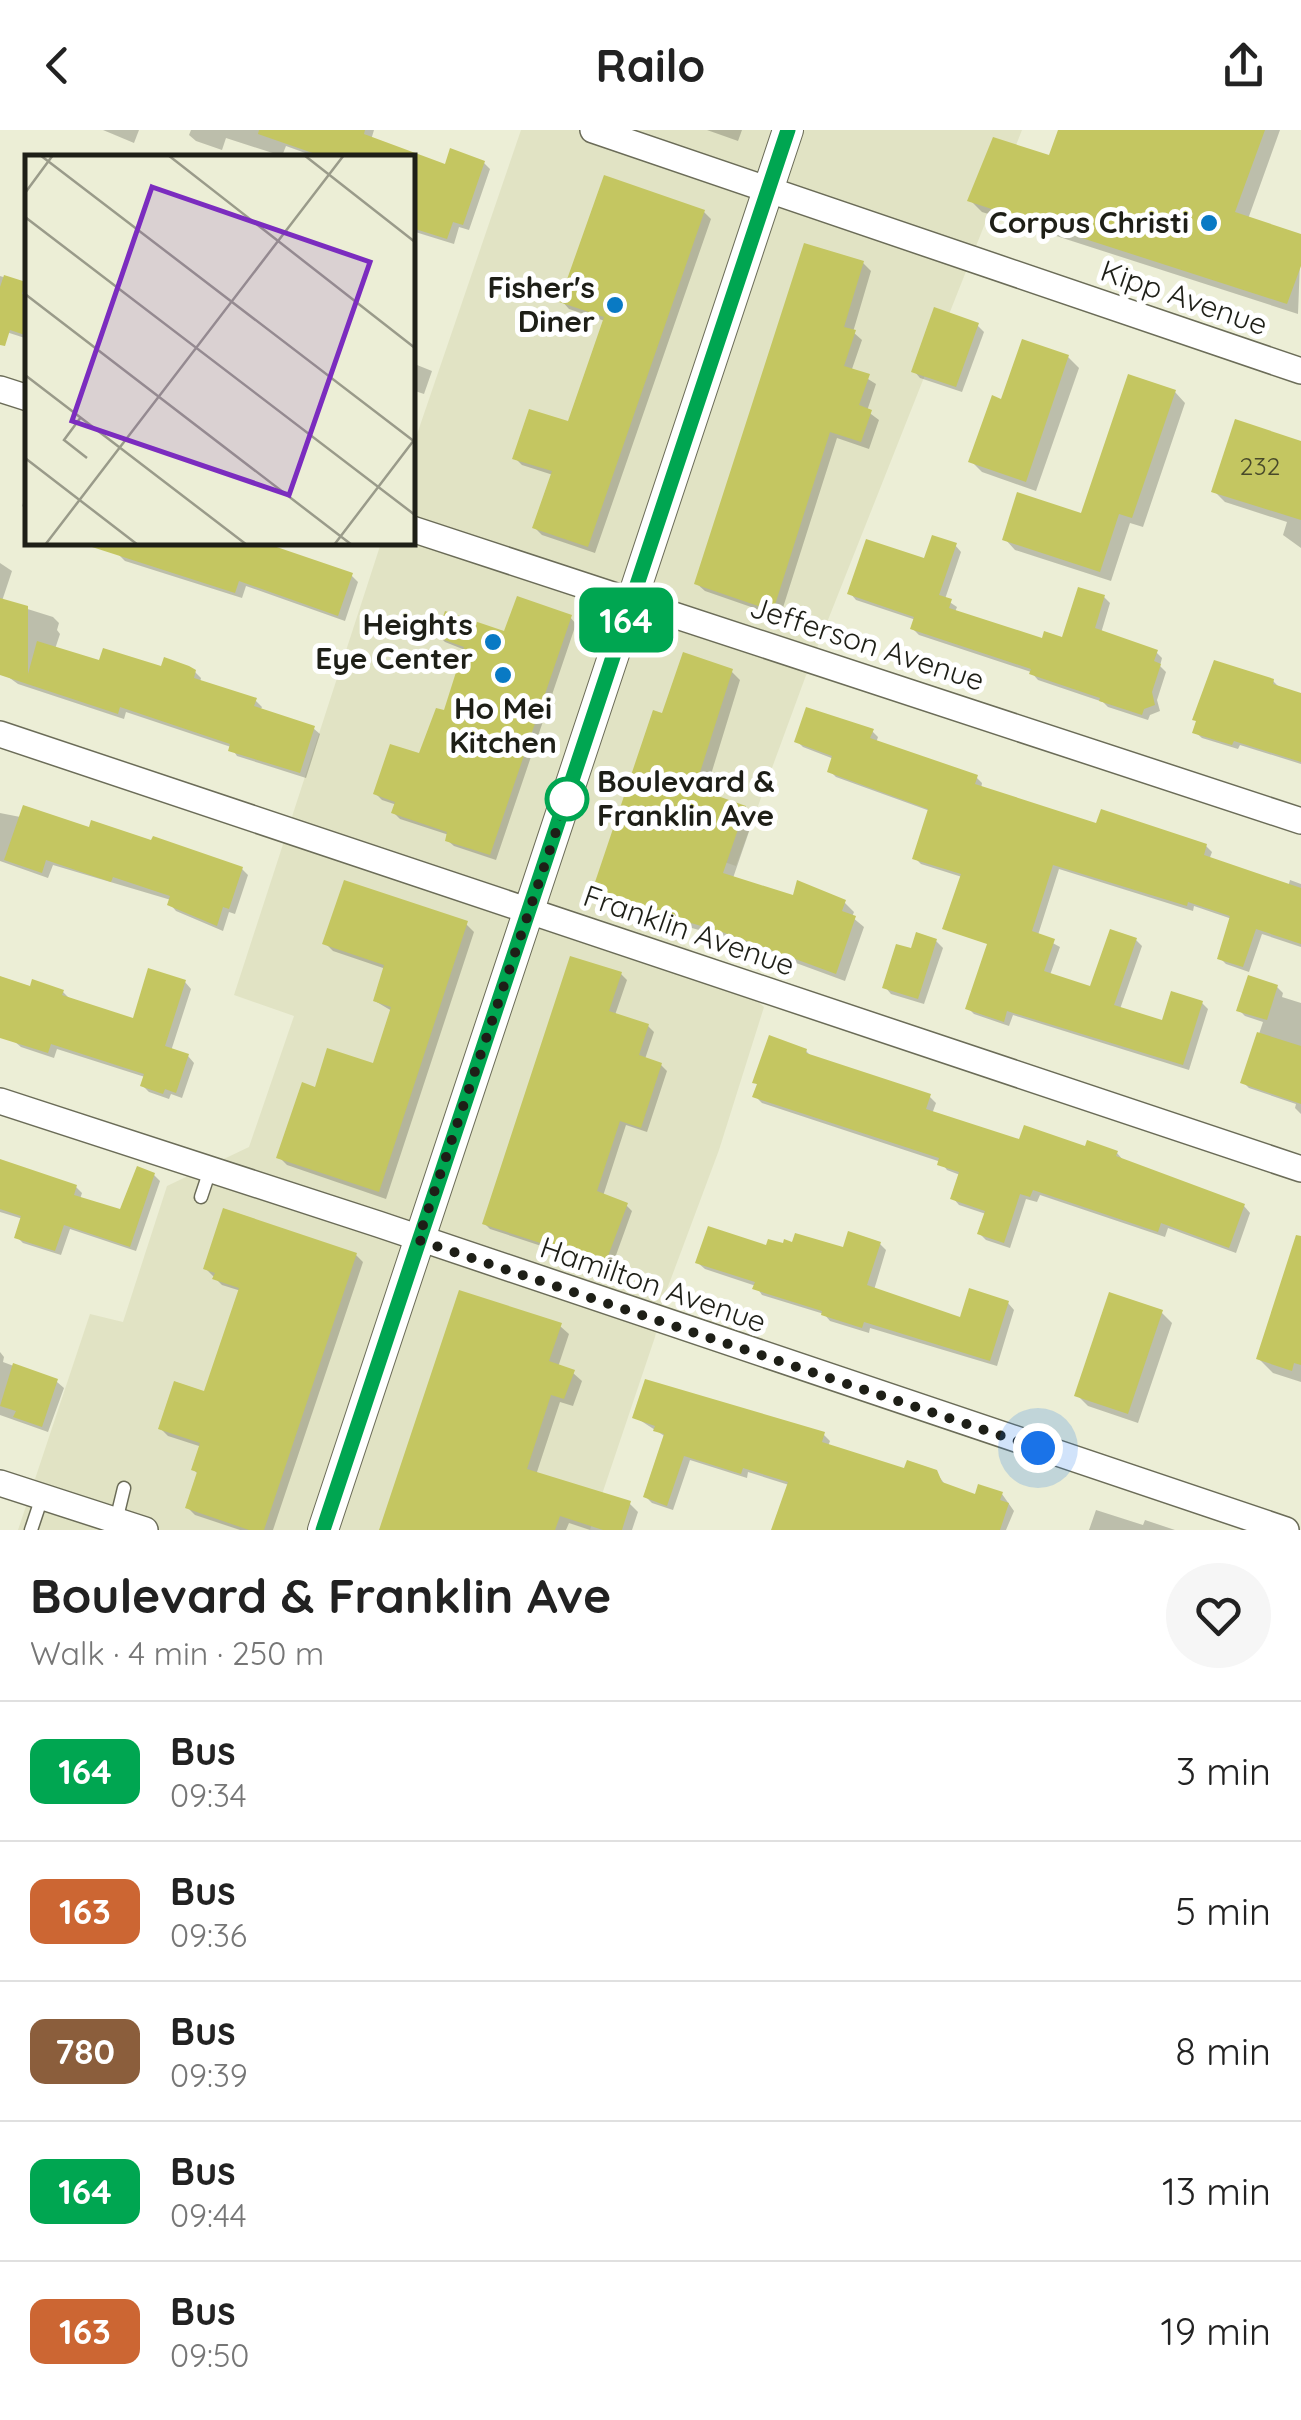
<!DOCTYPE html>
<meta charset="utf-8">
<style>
body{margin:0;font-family:Quicksand,sans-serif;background:#f6f6f6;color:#222;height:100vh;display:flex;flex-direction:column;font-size:38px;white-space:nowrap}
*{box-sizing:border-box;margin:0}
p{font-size:32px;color:#767676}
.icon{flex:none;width:55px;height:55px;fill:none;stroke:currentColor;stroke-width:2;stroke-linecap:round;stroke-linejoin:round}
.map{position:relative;height:1400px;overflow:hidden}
.panel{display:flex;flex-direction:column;background:#fff;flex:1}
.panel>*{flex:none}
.badge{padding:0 20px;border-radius:15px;font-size:35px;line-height:65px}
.you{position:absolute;width:50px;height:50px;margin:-25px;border:8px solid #fff;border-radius:50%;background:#1a73e8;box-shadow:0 0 0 15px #1a73e833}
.map>.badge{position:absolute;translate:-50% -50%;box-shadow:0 0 0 5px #fff}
.round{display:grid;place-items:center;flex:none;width:105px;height:105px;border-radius:52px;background:#f6f6f6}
.summary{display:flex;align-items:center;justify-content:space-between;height:170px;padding:0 30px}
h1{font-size:48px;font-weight:700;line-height:75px}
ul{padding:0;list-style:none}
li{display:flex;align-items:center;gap:30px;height:140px;padding:0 30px;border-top:2px solid #e0e0e0}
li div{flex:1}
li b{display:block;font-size:38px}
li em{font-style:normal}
li .badge{min-width:110px;font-weight:700;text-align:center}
header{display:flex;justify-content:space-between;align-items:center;height:130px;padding:0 30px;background:#fff;font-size:45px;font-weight:700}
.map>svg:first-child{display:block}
.built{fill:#e1e3c4}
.shadow{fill:#0003}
.building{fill:#c4c661}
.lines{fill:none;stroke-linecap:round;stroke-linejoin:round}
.service-casing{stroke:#6b6c58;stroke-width:15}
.minor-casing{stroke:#6b6c58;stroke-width:28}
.tertiary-casing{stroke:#6b6c58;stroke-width:32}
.service{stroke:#fff;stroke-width:12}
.minor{stroke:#fff;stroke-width:25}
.tertiary{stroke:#fff;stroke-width:30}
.line-casing{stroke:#fff;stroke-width:22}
.line{stroke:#00a651;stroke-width:15}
.walk{stroke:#1e1f17;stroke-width:10;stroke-dasharray:0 18}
.poi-dot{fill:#097ac4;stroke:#fff;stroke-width:4}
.stop-dot{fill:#fff;stroke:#00a651;stroke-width:5}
.labels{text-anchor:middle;stroke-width:10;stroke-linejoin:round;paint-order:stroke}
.number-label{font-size:25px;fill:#48492a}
.poi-label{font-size:30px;font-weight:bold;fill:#1e1f17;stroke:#fff;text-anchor:end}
.street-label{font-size:30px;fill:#1e1f17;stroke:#fff}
.stop-label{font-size:30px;font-weight:bold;fill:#1e1f17;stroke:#fff;text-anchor:start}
.inset-road{fill:none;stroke:#9a9b8a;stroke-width:2.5}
.view{fill:#7b2cbf;fill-opacity:0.15;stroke:#7b2cbf;stroke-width:5}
.inset-edge{fill:none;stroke:#1e1f17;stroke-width:5}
</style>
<header><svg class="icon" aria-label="back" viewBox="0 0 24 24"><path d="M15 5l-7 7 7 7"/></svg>Railo<svg class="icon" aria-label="share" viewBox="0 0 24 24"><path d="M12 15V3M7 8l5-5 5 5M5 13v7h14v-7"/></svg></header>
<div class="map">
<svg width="1301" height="1400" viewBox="0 0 1301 1400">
<rect width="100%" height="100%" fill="#eceed6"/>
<path class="built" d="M521 0H1022L805 548 736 736 686 719 659 797 728 846 764 877 719 1020 663 1170 655 1207 590 1400H18L90 1184 123 1192 167 1056 249 1017 294 886 234 865 381 413 412 412 413 316Z"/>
<g class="shadow">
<path d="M103 0H139L134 13Z"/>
<path d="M191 0H374L371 10 446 37 484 33 490 39 469 100 459 97 454 114 412 101V28H319L286 16 282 26 226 8 222 20 196 11 189 5Z"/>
<path d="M707 0H742L738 11Z"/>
<path d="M1060 0H1280L1248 89 1301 106 1298 184 982 82 970 70 1051 28Z"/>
<path d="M704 82 711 89 595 423 542 405 535 398 553 345 522 335 515 328 569 295 605 191 569 179 562 171Z"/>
<path d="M863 133 871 141 853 202 862 210 852 239 876 254 867 281 879 290 869 319 837 308 780 487 705 461 697 454Z"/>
<path d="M0 146 28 155V209L0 200Z"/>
<path d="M977 195 984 202 962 262 920 248 914 241Z"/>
<path d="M1068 227 1079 238 1036 361 982 342 971 331 1003 272Z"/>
<path d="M412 233 432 241 424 264 412 260Z"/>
<path d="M1175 262 1185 273 1143 397 1130 393 1111 451 1015 420 1005 409 1083 386Z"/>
<path d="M1301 313V418L1283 405 1287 392 1225 372 1214 361Z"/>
<path d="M28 359V381L22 376Z"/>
<path d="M955 415 961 422 945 469 957 477 955 482 1043 511 1063 510 1104 467 1110 473 1101 503 1156 522 1162 528 1160 536 1166 542 1157 570 1160 581 1150 585 1148 590 1108 577 1103 572 1038 550 1031 542 919 505 913 499 916 490 856 470 850 463Z"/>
<path d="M118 424 351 445 358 452 345 491 246 456 242 468 125 431Z"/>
<path d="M0 433 12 441 2 471 53 487 59 493 57 500 60 504 55 519 101 533 195 542 201 548 200 552 255 570 262 577 260 581 313 598 320 604 306 648 237 626 231 617 126 582 124 589 18 554 0 541Z"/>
<path d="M570 487 576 494 496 730 454 716 447 710 449 705 400 689 394 683 397 675 382 670 376 664 421 627 445 583 465 520 445 512 439 506 506 504Z"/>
<path d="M731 541 740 550 705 664 745 678 754 687 733 748 794 768 845 773 854 782 852 787 864 797 845 851 733 810 603 772 594 763Z"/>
<path d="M1273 551 1280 558 1301 566V634L1240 615 1238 619 1202 608 1195 602Z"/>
<path d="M872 601 878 607 876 613 976 647 982 653 981 659 1098 697 1206 716 1212 722 1209 730 1288 757 1290 750 1301 754V817L1262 804 1249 842 1226 834 1220 828 1232 789 1194 776 1193 781 1059 739 1038 805 1060 817 1050 845 1092 859 1136 810 1142 816 1120 879 1164 894 1202 873 1208 879 1189 940 1013 885 1009 896 974 884 968 878 999 816 945 798 962 747 921 734 915 728 930 681 836 647 830 641 834 629 803 617 797 611Z"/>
<path d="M0 683 91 701 242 739 248 745 235 784 229 782 223 801 176 781 170 774 171 770 53 735 48 748 0 731Z"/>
<path d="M466 794 474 802 386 1069 287 1035 279 1027 317 960 375 936 392 881 375 871 386 839 333 821 325 813Z"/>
<path d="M936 811 943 818 924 874 891 864 885 857Z"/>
<path d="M621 844 627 850 615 885 648 896 654 902 645 929 661 935 667 941 647 1002 626 995 603 1066 626 1075 632 1081 611 1139 490 1099 484 1093Z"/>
<path d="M0 848 32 859 63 862 69 868 135 891 185 852 191 859 171 921 188 926 194 933 182 968 171 964 169 969 149 962 142 955 145 947 57 919 54 928 21 917 0 899Z"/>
<path d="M1277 857 1283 863 1282 867 1301 873V984L1295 978 1296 974 1249 958 1243 952 1263 892 1245 886 1239 880Z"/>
<path d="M806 921 813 928 929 966 936 973 932 984 1020 1012 1117 1023 1123 1030 1244 1076 1250 1083 1236 1123 1168 1098 1165 1107 1040 1065 1037 1072 1026 1069 1010 1118 986 1110 980 1104 986 1084 959 1075 953 1068 960 1045 947 1040 941 1032 762 973 755 966 759 956 755 952Z"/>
<path d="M0 1030 76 1057 82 1063 80 1069 121 1082 154 1045 160 1051 136 1121 70 1099 61 1125 23 1113 17 1107 23 1089 0 1082Z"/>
<path d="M880 1114 886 1120 874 1160 961 1190 1008 1173 1014 1180 997 1236 870 1198 869 1203 830 1191 824 1184 762 1165 756 1156 705 1139 698 1133 768 1118 844 1121Z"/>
<path d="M356 1125 363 1132 273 1400H240L195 1385 188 1378 199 1345 194 1340 202 1317 168 1306 161 1299 206 1264 241 1161 222 1155 205 1138Z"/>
<path d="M1301 1147V1252L1273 1243 1258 1228Z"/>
<path d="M1161 1182 1172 1193 1138 1293 1088 1276 1077 1265Z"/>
<path d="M560 1196 569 1204 558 1237 573 1243 582 1251 573 1276 560 1272 536 1345 630 1374 638 1382 632 1400H590L569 1393 566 1400H381Z"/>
<path d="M0 1222 4 1227 3 1232 57 1252 64 1258 48 1302 0 1285Z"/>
<path d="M635 1287 824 1305 830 1311 828 1316 906 1341 936 1342 946 1356 977 1367 1002 1364 1014 1381 1006 1400H774L789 1355 748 1342 747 1348 690 1330 673 1380 652 1373 646 1367 666 1307Z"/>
<path d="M1096 1380 1143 1395 1145 1390 1175 1400H1089Z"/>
</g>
<g class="building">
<path d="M259 0H365L364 4 445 34 450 18 485 31 463 95 453 92 447 109 412 98V28H327L258 4Z"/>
<path d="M1058 0H1265L1235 82 1301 104V136L1287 174 967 71 993 7 1049 25Z"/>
<path d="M604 45 705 80 588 417 532 398 552 341 512 329 529 279 568 291 604 187 559 172Z"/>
<path d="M804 113 864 131 844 197 856 200 844 236 870 244 859 275 872 280 861 312 830 302 773 481 694 454Z"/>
<path d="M4 145 26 152 22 164 28 166V206L10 200 5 216 0 215V157Z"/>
<path d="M934 177 979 193 956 257 911 242Z"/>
<path d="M1022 209 1069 225 1026 352 968 332 992 265 1001 269Z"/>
<path d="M1128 244 1176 260 1132 388 1119 384 1100 442 1002 410 1017 362 1081 383Z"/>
<path d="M1235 289 1301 311V390L1211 362Z"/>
<path d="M932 405 957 413 939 465 952 469 949 478 1042 508 1044 501 1062 507 1078 457 1105 465 1095 498 1158 520 1154 531 1161 534 1152 562 1155 575 1144 579 1142 585 1099 571 1100 568 1029 544 1031 539 910 499 914 487 847 464 866 409 924 428Z"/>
<path d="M93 412H262L353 443 338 486 239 451 235 463 92 417Z"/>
<path d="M517 466 572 485 490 725 445 711 447 702 391 683 395 672 373 664 390 614 419 623 436 578 444 580 464 517 436 507 445 481 504 501Z"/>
<path d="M0 468 28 476V544L37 511 99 530 103 518 161 536 164 527 189 536 196 540 194 548 257 568 254 576 315 596 300 643 228 621 230 614 120 577 118 584 0 545Z"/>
<path d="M683 522 733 539 695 658 746 676 723 743 793 765 797 750 846 770 842 781 856 786 836 844 722 802 591 764 653 580 662 583Z"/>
<path d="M1214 530 1274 549 1273 554 1301 563V632L1234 611 1232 615 1192 603 1196 591 1192 590Z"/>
<path d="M806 577 874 599 870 608 978 645 975 654 1096 693 1101 679 1207 714 1204 725 1301 758V814L1256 799 1243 837 1217 829 1230 786 1188 772 1187 776 1053 735 1032 801 1055 809 1044 841 1090 856 1110 799 1137 808 1114 875 1162 890 1171 861 1203 871 1183 935 1007 881 1004 892 965 879 987 814 942 799 961 744 912 729 928 679 827 642 832 626 794 612Z"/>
<path d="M23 675 89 697 91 690 151 710 153 706 243 737 229 779 223 777 217 796 167 775 170 766 113 747 111 752 46 730 42 743 4 730Z"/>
<path d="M344 750 468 791 379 1062 276 1028 302 952 315 957 327 918 373 933 391 877 373 871 384 835 322 814Z"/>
<path d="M916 802 937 809 918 869 882 858 896 814 911 818Z"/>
<path d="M570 826 622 842 609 881 649 894 639 925 662 933 641 998 620 991 597 1061 628 1073 605 1134 482 1094Z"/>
<path d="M148 838 186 850 165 916 189 924 176 963 165 959 163 964 140 956 144 944 51 914 48 923 0 908V846L30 856 32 849 64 860 62 865 133 888Z"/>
<path d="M1248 845 1278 855 1267 890 1236 881Z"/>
<path d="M1257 902 1301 916V974L1240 953Z"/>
<path d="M769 905 807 919 806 923 931 964 926 979 1019 1009 1024 995 1085 1016 1087 1010 1118 1021 1116 1026 1245 1074 1229 1118 1161 1093 1158 1102 1033 1060 1030 1067 1020 1064 1004 1113 977 1104 985 1081 950 1069 959 1042 937 1035 939 1028 752 967 757 954 752 953Z"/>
<path d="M0 1029 77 1055 74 1065 120 1079 137 1036 155 1043 130 1117 64 1095 55 1121 14 1108 21 1086 0 1079Z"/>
<path d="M223 1078 357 1123 264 1400H249L185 1378 197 1342 191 1340 200 1313 158 1299 174 1251 204 1261 239 1158 212 1149 215 1143 203 1139Z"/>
<path d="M708 1096 766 1115 768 1109 783 1113 784 1109 792 1112 795 1103 843 1117 848 1101 881 1112 867 1155 960 1187 969 1158 1009 1171 990 1231 864 1192 862 1198 821 1185 822 1181 752 1159 755 1152 695 1133Z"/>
<path d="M1296 1105 1301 1106V1235L1294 1233 1292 1241 1256 1229Z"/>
<path d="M459 1160 562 1193 549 1231 575 1240 564 1269 551 1265 527 1339 631 1371 622 1400H603L560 1386 555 1400H379Z"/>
<path d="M1109 1162 1163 1180 1128 1284 1074 1266Z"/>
<path d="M13 1233 58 1249 42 1297 13 1287 16 1281 0 1276Z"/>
<path d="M645 1249 825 1302 822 1312 904 1338 907 1330 937 1340 942 1352 975 1364 978 1354 1003 1362 1000 1370 1009 1373 1000 1400H771L788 1352 743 1338 741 1344 684 1326 667 1376 643 1367 664 1304 653 1301 655 1296 632 1288Z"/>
</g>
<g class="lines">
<defs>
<g id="service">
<path d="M201 1067 210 1040"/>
<path d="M116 1391 124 1358"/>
<path d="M31 1400 42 1367"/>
</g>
<g id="minor">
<path d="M593 0 1301 241"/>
<path d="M0 259 28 268"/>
<path d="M412 399 1301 691"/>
<path d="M0 604 1301 1039"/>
<path d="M0 971 378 1094 1286 1400"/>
<path d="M0 1353 145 1400"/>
</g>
<path id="tertiary" d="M323 1400 788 0"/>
</defs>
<use href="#service" class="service-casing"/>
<use href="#minor" class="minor-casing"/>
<use href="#tertiary" class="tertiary-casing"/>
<use href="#service" class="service"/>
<use href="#minor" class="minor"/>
<use href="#tertiary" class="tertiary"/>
</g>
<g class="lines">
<defs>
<path id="line" d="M323 1400 788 0"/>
</defs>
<use href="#line" class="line-casing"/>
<use href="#line" class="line"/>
<path class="walk" d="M567 669 418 1110 1038 1318"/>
</g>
<g class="poi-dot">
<circle cx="1209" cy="93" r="10"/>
<circle cx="615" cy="175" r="10"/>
<circle cx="493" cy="512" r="10"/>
<circle cx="503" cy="545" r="10"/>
</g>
<circle class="stop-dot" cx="567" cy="669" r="20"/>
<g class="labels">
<g class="number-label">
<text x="1260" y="345">232</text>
</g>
<g class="poi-label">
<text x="1189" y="103">Corpus Christi</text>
<text x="595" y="168">Fisher's<tspan x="595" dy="34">Diner</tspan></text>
<text x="473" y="505">Heights<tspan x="473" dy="34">Eye Center</tspan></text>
<text x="503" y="589" text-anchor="middle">Ho Mei<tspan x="503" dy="34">Kitchen</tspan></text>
</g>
<g class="street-label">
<text transform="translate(1184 168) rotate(19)" y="10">Kipp Avenue</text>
<text transform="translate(867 514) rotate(18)" y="10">Jefferson Avenue</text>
<text transform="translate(689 801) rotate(19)" y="10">Franklin Avenue</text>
<text transform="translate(653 1155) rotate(19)" y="10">Hamilton Avenue</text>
</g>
<g class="stop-label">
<text x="597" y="662">Boulevard &amp;<tspan x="597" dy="34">Franklin Ave</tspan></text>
</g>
</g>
<g transform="translate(25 25)">
<rect width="390" height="390" fill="#eceed6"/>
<path class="inset-road" d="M15 0 390 287M143 0 390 193M279 0 390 87M0 38 28 0M0 62 390 360M0 139 327 390M0 220 222 390M56 262 39 285 62 303M0 303 113 390M20 390 319 0M309 390 389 285"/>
<path class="view" d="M127 32 345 107 264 340 47 266Z"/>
<rect width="390" height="390" class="inset-edge"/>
</g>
</svg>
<div class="you" style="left:1038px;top:1318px"></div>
<b class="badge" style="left:626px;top:490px;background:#00a651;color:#fff">164</b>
</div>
<section class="panel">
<div class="summary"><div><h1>Boulevard &amp; Franklin Ave</h1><p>Walk · 4 min · 250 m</p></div><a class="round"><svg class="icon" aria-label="heart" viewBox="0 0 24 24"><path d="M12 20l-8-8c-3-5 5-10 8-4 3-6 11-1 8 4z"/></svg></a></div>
<ul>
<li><span class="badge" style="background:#00a651;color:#fff">164</span><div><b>Bus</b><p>09:34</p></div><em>3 min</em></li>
<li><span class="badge" style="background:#c63;color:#fff">163</span><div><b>Bus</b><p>09:36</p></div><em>5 min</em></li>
<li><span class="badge" style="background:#8b5e3c;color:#fff">780</span><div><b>Bus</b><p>09:39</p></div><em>8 min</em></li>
<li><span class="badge" style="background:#00a651;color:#fff">164</span><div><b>Bus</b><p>09:44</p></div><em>13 min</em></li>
<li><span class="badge" style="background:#c63;color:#fff">163</span><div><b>Bus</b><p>09:50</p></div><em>19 min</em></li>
</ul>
</section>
